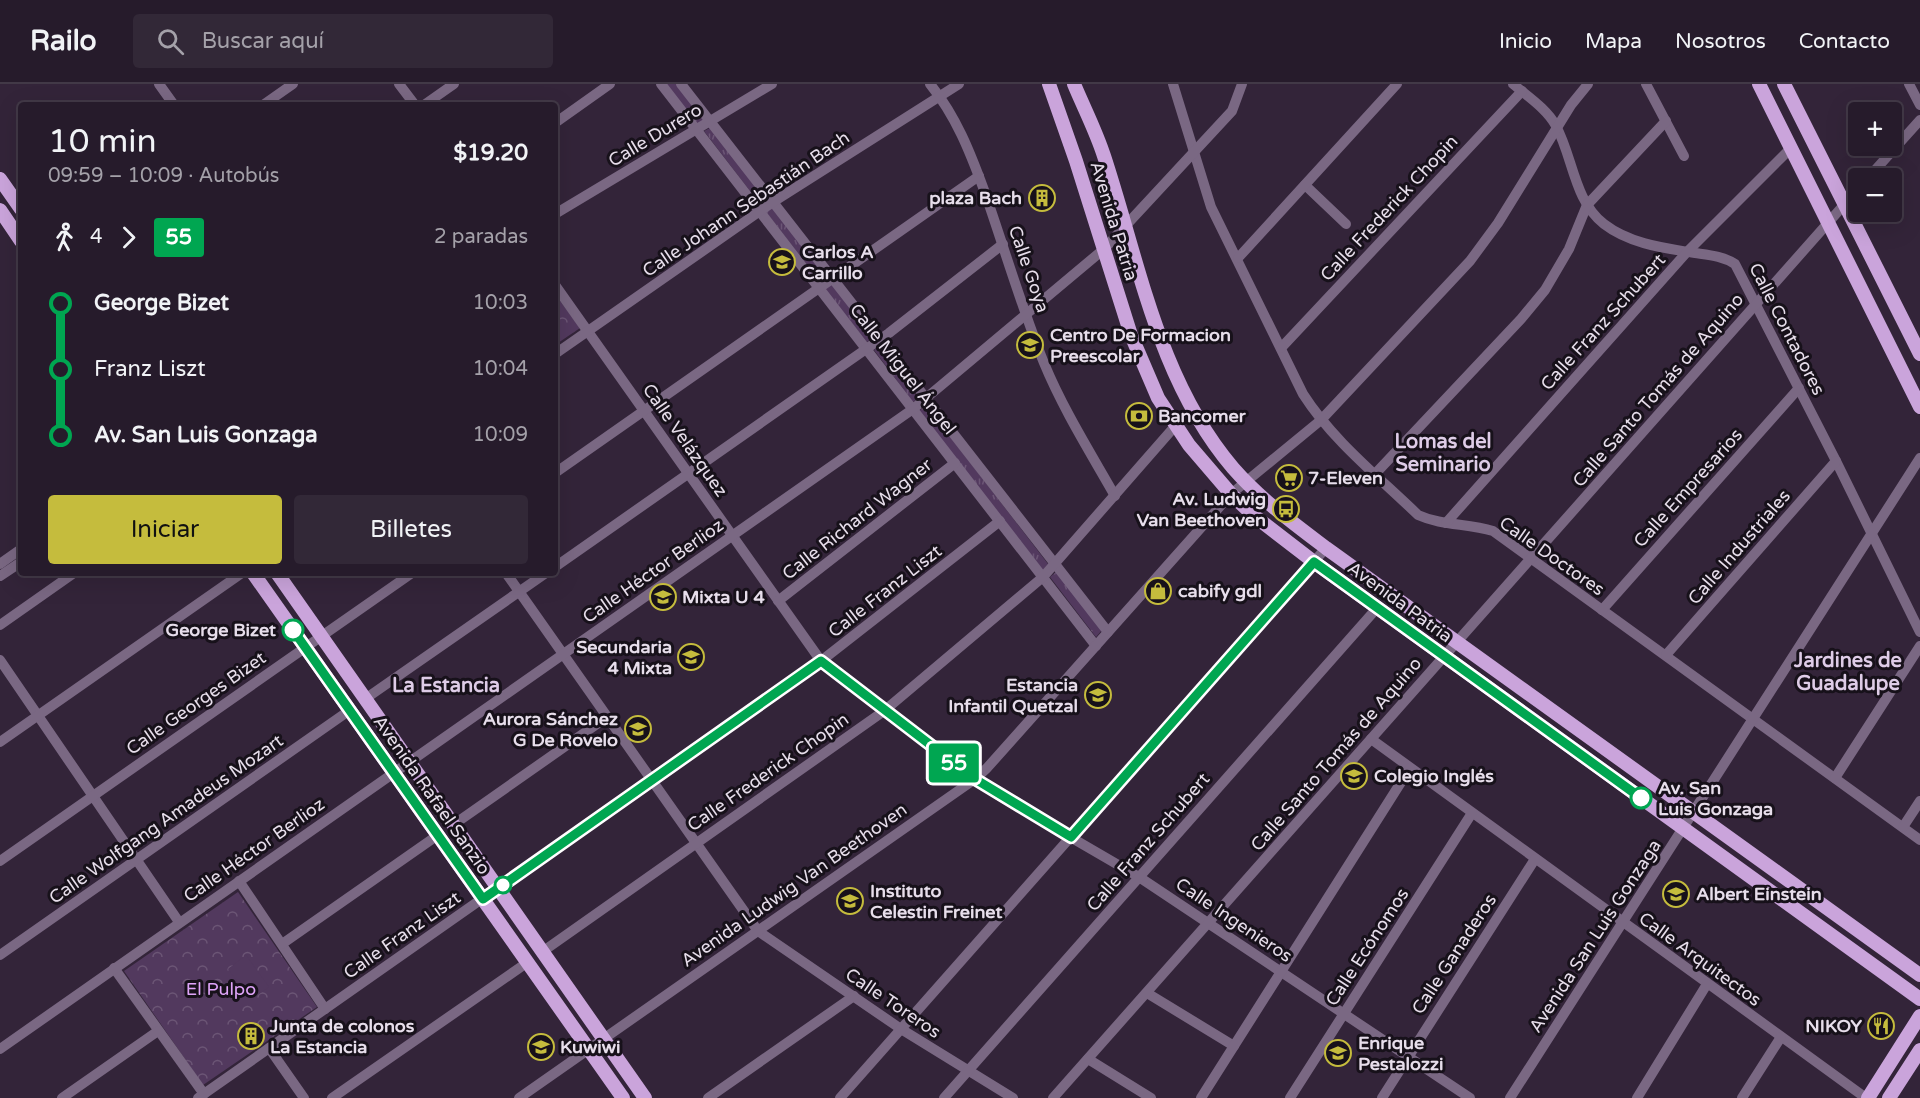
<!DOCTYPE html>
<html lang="es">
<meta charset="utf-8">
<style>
body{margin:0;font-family:"Varela Round",sans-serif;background:#322837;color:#f1f3f6;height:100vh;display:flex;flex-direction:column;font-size:22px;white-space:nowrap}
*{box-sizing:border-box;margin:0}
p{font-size:20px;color:#a4a1a9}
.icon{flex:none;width:33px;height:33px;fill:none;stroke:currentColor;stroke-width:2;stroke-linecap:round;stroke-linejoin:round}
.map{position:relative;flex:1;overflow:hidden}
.panel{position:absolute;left:18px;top:18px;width:540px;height:474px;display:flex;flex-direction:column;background:#261b2b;border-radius:6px;box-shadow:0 6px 24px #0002,0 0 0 2px #423947}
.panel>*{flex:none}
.badge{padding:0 12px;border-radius:4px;font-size:21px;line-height:39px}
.fabs{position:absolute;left:1848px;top:18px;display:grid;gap:12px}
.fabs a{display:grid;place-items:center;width:54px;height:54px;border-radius:6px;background:#261b2b;box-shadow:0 6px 24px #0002,0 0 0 2px #423947;font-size:30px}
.map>.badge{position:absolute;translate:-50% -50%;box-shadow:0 0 0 3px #fff}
.legs{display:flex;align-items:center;gap:9px;height:66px;padding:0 30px;font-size:20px}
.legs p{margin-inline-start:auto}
.summary{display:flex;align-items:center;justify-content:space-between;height:102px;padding:0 30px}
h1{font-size:33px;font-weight:600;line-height:45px}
.cta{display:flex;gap:12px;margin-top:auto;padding:12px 30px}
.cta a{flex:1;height:69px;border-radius:6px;background:#c5bc3d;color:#111;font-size:24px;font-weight:600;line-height:69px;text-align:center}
.cta a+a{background:#322837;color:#f1f3f6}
ul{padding:0 30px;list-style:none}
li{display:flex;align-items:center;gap:21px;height:66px;font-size:22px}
li i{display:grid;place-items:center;width:9px;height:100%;margin:0 8px;background:currentColor}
li i::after{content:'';width:15px;height:15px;margin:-8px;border:4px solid;border-radius:50%;background:#261b2b}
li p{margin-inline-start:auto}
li:first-child i{background:linear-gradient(#0000 50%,currentColor 0)}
li:last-child i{background:linear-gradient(currentColor 50%,#0000 0)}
header{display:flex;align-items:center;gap:36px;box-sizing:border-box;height:84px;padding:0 30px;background:#261b2b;border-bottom:2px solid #423947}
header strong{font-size:28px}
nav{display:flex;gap:33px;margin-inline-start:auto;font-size:21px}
.search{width:420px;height:54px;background:#322837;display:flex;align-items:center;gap:15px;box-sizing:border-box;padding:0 21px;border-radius:6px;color:#a4a1a9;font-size:22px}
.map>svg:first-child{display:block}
.grass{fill:url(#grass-tufts)}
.park{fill:url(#park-crowns)}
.garden{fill:#52395e}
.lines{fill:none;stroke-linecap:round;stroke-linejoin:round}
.minor{stroke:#7a6883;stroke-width:10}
.major{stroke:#caa4db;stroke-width:14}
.line-1-casing{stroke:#fff;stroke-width:14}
.line-1{stroke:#00a651;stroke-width:9}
.stop-1-dot{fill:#fff;stroke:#00a651;stroke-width:3}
.labels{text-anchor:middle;stroke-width:6;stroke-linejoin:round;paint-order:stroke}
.street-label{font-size:18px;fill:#e7deeb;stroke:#17111a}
.poi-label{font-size:18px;font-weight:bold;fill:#e7deeb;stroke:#17111a;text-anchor:start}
.stop-label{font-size:18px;font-weight:bold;fill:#e7deeb;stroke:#17111a;text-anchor:end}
.park-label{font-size:18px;fill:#dfa4f9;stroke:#17111a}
.neighbourhood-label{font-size:20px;font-weight:bold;fill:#decce7;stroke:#17111a}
</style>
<header>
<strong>Railo</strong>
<div class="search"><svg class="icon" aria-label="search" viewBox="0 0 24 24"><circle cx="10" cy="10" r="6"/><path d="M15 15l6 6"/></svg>Buscar aquí</div>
<nav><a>Inicio</a><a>Mapa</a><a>Nosotros</a><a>Contacto</a></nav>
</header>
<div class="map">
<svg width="1920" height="1014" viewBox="0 0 1920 1014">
<defs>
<pattern id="grass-tufts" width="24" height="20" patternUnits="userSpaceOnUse" patternTransform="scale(1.5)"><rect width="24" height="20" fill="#52395e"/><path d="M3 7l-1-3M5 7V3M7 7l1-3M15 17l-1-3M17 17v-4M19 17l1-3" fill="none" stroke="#6b5575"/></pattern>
<pattern id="park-crowns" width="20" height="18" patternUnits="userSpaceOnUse" patternTransform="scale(1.5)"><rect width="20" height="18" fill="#52395e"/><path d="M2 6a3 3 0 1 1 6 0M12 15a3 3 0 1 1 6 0" fill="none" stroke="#6b5575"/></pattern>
</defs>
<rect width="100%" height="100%" fill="#332439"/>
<g class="grass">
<path d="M666 0H677L705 36 698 41Z"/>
<path d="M710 44 766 116 760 120 704 47Z"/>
<path d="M772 123 826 192 820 197 766 128Z"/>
<path d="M831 198 874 252 867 258 824 204Z"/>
<path d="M879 262 918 314 913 318 874 266Z"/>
<path d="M926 321 1048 480 1043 486 919 327Z"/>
<path d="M1056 488 1102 546 1096 553 1050 493Z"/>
</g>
<g class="park">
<path d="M555 210 580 244 555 261Z"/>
<path d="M238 808 317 923 203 1001 124 887Z"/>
</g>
<path class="garden" d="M246 871 269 903 251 916 228 885Z"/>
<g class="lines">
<g class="minor">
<path d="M159 0 174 21"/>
<path d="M399 0 415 21"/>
<path d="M661 0 1096 562"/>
<path d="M681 0 1108 548"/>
<path d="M930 0C956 32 970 68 984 106 1004 163 1021 222 1044 279 1063 325 1090 368 1115 412"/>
<path d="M1173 0 1211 123 1303 310C1333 357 1379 393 1418 431 1442 442 1468 439 1493 447L1920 756"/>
<path d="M1513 0C1527 12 1547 25 1556 42 1573 73 1574 117 1604 140 1630 160 1664 164 1695 169 1709 171 1723 172 1735 180L1836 377 1920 548"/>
<path d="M1646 0 1684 72"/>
<path d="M1909 0 1920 21"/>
<path d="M263 21 293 0"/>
<path d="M424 21 454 0"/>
<path d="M555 39 610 0"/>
<path d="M1868 94 1920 36"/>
<path d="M1305 101 1346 140"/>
<path d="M555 130 772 0"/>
<path d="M1238 174 1397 0"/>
<path d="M555 201 821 577 884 627 998 711 1139 793 1470 1014"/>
<path d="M1281 264 1522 7"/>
<path d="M555 270 773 118 959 0"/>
<path d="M555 389 979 92"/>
<path d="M1375 390 1521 235 1545 206 1569 165 1587 121 1666 37"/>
<path d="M1446 439 1687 168 1791 64"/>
<path d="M0 480 21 465"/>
<path d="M555 483 889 249 1003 160"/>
<path d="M506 489 758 847 901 945 1013 1014"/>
<path d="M0 492 21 478"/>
<path d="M778 517 955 379"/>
<path d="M1602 526 1799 304"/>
<path d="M0 541 74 489"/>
<path d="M1666 571 1836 377"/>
<path d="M0 576 179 838"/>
<path d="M365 615 546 489"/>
<path d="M1371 655 1866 1014"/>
<path d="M0 658 242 489"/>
<path d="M1835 694 1920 562"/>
<path d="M453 741 607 633"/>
<path d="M1903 743 1920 717"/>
<path d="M0 777 412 489"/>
<path d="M239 797 325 925"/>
<path d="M282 860 438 751"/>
<path d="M542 868 884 627 1043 493 1176 341"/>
<path d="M0 871 350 626"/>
<path d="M114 884 204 1010"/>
<path d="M1147 909 1234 962"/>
<path d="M269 964 304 1014"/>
<path d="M0 965 913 325 1104 165 1232 27 1242 0"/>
<path d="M1088 975 1151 1014"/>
<path d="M62 1014 158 947"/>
<path d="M198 1014 821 577 1000 437"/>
<path d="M332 1014 528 878"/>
<path d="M519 1014 975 695 987 684 1231 410 1321 336 1470 177 1498 139 1571 21 1588 0"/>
<path d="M708 1014 854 912"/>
<path d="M840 1014 1326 464"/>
<path d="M944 1014 1377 524"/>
<path d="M1053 1014 1858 105"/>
<path d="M1201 1014 1410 684"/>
<path d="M1290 1014 1472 729"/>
<path d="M1382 1014 1535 775"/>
<path d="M1510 1014 1920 374"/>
<path d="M1637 1014 1707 900"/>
<path d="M1742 1014 1781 953"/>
</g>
<g class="major">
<path d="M1049 0 1076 77 1131 251 1158 314 1189 361 1231 410 1253 431 1314 478 1920 915"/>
<path d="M1074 0C1084 24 1096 47 1104 72 1139 178 1158 296 1233 384 1260 415 1293 439 1326 464L1920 891"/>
<path d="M1759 0 1920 323"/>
<path d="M1784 0 1920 270"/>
<path d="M0 95 21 125"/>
<path d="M0 126 21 157"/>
<path d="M253 489 623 1014"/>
<path d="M277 489 645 1014"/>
<path d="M1868 1014 1920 932"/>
<path d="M1889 1014 1920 966"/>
</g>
</g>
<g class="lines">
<defs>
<path id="line-1" d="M293 546 483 815 821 577 975 695 1071 753 1314 478 1641 714"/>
</defs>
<use href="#line-1" class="line-1-casing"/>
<use href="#line-1" class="line-1"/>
</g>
<defs>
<symbol id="building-ring" viewBox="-11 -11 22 22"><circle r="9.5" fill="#17111a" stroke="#c5bc3d" stroke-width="1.5"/><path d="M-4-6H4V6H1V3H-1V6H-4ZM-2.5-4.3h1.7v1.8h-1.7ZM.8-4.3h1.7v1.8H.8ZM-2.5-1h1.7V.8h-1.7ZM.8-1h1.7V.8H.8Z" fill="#c5bc3d"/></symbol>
<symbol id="school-ring" viewBox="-11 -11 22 22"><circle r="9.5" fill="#17111a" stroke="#c5bc3d" stroke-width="1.5"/><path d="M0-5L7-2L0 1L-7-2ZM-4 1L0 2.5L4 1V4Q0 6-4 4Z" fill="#c5bc3d"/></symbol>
<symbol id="bank-ring" viewBox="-11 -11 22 22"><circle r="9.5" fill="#17111a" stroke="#c5bc3d" stroke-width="1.5"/><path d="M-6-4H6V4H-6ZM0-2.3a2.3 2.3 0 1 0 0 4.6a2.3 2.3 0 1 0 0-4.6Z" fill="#c5bc3d"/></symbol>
<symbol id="supermarket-ring" viewBox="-11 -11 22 22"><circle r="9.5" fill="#17111a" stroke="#c5bc3d" stroke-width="1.5"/><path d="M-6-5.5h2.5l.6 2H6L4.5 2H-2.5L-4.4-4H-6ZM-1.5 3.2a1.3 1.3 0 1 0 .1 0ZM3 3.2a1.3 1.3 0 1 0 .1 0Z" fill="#c5bc3d"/></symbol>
<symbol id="bus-ring" viewBox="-11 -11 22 22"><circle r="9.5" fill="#17111a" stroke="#c5bc3d" stroke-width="1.5"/><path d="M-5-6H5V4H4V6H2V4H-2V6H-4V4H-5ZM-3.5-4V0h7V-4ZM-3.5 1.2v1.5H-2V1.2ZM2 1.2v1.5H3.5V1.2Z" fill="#c5bc3d"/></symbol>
<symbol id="shop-ring" viewBox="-11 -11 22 22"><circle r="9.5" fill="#17111a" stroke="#c5bc3d" stroke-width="1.5"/><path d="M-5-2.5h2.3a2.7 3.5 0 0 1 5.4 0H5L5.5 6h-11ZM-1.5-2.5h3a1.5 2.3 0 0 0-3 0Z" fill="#c5bc3d"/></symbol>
<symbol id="restaurant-ring" viewBox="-11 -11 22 22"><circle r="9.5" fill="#17111a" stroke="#c5bc3d" stroke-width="1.5"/><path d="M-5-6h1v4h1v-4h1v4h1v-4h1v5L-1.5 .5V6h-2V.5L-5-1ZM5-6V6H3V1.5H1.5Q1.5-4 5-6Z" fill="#c5bc3d"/></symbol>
</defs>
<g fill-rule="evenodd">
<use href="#building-ring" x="1027" y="99" width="30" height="30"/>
<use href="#school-ring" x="767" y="163" width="30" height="30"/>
<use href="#school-ring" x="1015" y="246" width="30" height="30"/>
<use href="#bank-ring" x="1124" y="317" width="30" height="30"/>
<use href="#supermarket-ring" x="1274" y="379" width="30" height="30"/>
<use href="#bus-ring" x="1271" y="410" width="30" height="30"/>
<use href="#shop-ring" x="1143" y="492" width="30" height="30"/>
<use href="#school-ring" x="648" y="498" width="30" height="30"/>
<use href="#school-ring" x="676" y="558" width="30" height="30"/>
<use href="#school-ring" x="1083" y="596" width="30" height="30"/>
<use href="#school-ring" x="623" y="630" width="30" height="30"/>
<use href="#school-ring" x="1339" y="677" width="30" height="30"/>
<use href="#school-ring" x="1661" y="795" width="30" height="30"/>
<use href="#school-ring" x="835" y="802" width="30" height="30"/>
<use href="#restaurant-ring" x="1866" y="927" width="30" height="30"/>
<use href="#building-ring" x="236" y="937" width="30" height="30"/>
<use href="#school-ring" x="526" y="948" width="30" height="30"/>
<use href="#school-ring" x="1323" y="954" width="30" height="30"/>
</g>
<g class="stop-1-dot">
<circle cx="293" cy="546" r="10"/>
<circle cx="1641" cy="714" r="10"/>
<circle cx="503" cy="801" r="8"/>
</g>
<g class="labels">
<g class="street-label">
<text transform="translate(655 51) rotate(-31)" y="6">Calle Durero</text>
<text transform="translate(746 120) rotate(-34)" y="6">Calle Johann Sebastián Bach</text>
<text transform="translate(1389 124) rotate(-47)" y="6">Calle Frederick Chopin</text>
<text transform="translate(1114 137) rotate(73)" y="6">Avenida Patria</text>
<text transform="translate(1029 185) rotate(71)" y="6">Calle Goya</text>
<text transform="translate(1603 238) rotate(-48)" y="6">Calle Franz Schubert</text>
<text transform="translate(1787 245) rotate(63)" y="6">Calle Contadores</text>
<text transform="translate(903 285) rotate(52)" y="6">Calle Miguel Ángel</text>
<text transform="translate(1658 306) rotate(-49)" y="6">Calle Santo Tomás de Aquino</text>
<text transform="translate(685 356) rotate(55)" y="6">Calle Velázquez</text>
<text transform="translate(1688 404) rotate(-48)" y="6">Calle Empresarios</text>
<text transform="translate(857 435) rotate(-38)" y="6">Calle Richard Wagner</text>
<text transform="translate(1739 463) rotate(-49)" y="6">Calle Industriales</text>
<text transform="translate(1552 472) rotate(35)" y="6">Calle Doctores</text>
<text transform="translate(653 487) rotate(-35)" y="6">Calle Héctor Berlioz</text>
<text transform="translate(885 507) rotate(-38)" y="6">Calle Franz Liszt</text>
<text transform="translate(1400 518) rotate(36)" y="6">Avenida Patria</text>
<text transform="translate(196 619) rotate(-35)" y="6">Calle Georges Bizet</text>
<text transform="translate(1336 670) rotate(-49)" y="6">Calle Santo Tomás de Aquino</text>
<text transform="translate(768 688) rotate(-35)" y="6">Calle Frederick Chopin</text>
<text transform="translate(432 711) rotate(55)" y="6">Avenida Rafael Sanzio</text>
<text transform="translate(166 735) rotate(-35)" y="6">Calle Wolfgang Amadeus Mozart</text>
<text transform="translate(1148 758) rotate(-49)" y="6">Calle Franz Schubert</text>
<text transform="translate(254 766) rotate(-35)" y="6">Calle Héctor Berlioz</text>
<text transform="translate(794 801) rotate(-35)" y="6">Avenida Ludwig Van Beethoven</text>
<text transform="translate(1234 836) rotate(34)" y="6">Calle Ingenieros</text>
<text transform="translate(402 851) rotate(-35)" y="6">Calle Franz Liszt</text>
<text transform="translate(1595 852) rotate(-57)" y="6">Avenida San Luis Gonzaga</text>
<text transform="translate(1367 863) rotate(-57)" y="6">Calle Ecónomos</text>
<text transform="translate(1454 870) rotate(-57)" y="6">Calle Ganaderos</text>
<text transform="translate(1700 875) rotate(36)" y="6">Calle Arquitectos</text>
<text transform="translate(893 919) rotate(34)" y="6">Calle Toreros</text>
</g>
<g class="poi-label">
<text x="1022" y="120" text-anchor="end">plaza Bach</text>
<text x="802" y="174">Carlos A<tspan x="802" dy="21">Carrillo</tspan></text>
<text x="1050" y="257">Centro De Formacion<tspan x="1050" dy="21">Preescolar</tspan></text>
<text x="1158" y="338">Bancomer</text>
<text x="1308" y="400">7-Eleven</text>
<text x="1266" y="421" text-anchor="end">Av. Ludwig<tspan x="1266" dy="21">Van Beethoven</tspan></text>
<text x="1178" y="513">cabify gdl</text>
<text x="682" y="519">Mixta U 4</text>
<text x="672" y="569" text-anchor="end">Secundaria<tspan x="672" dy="21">4 Mixta</tspan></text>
<text x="1078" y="607" text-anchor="end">Estancia<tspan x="1078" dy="21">Infantil Quetzal</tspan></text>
<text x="618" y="641" text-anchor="end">Aurora Sánchez<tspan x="618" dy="21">G De Rovelo</tspan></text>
<text x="1374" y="698">Colegio Inglés</text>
<text x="870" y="813">Instituto<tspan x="870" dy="21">Celestin Freinet</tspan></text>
<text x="1696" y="816">Albert Einstein</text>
<text x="270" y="948">Junta de colonos<tspan x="270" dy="21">La Estancia</tspan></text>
<text x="1862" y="948" text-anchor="end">NIKOY</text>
<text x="1358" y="965">Enrique<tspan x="1358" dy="21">Pestalozzi</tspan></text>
<text x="560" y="969">Kuwiwi</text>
</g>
<g class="stop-label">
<text x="276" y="552">George Bizet</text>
<text x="1658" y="710" text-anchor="start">Av. San<tspan x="1658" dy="21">Luis Gonzaga</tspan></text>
</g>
<g class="park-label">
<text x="221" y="911">El Pulpo</text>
</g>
<g class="neighbourhood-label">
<text x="1443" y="364">Lomas del<tspan x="1443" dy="23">Seminario</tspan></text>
<text x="1848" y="583">Jardines de<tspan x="1848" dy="23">Guadalupe</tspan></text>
<text x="446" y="608">La Estancia</text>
</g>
</g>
</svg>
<div class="fabs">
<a>+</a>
<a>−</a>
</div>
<b class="badge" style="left:954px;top:679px;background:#00a651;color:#fff">55</b>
<section class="panel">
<div class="summary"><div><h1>10 min</h1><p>09:59 – 10:09 · Autobús</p></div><b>$19.20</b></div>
<div class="legs"><svg class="icon" aria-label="walk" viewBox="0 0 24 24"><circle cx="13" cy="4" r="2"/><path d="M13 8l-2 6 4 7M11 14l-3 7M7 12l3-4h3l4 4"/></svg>4<svg class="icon" aria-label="forward" viewBox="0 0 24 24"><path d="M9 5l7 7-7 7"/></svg><b class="badge" style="background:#00a651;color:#fff">55</b><p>2 paradas</p></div>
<ul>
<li><i style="color:#00a651"></i><b>George Bizet</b><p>10:03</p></li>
<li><i style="color:#00a651"></i><span>Franz Liszt</span><p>10:04</p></li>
<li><i style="color:#00a651"></i><b>Av. San Luis Gonzaga</b><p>10:09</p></li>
</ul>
<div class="cta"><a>Iniciar</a><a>Billetes</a></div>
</section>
</div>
